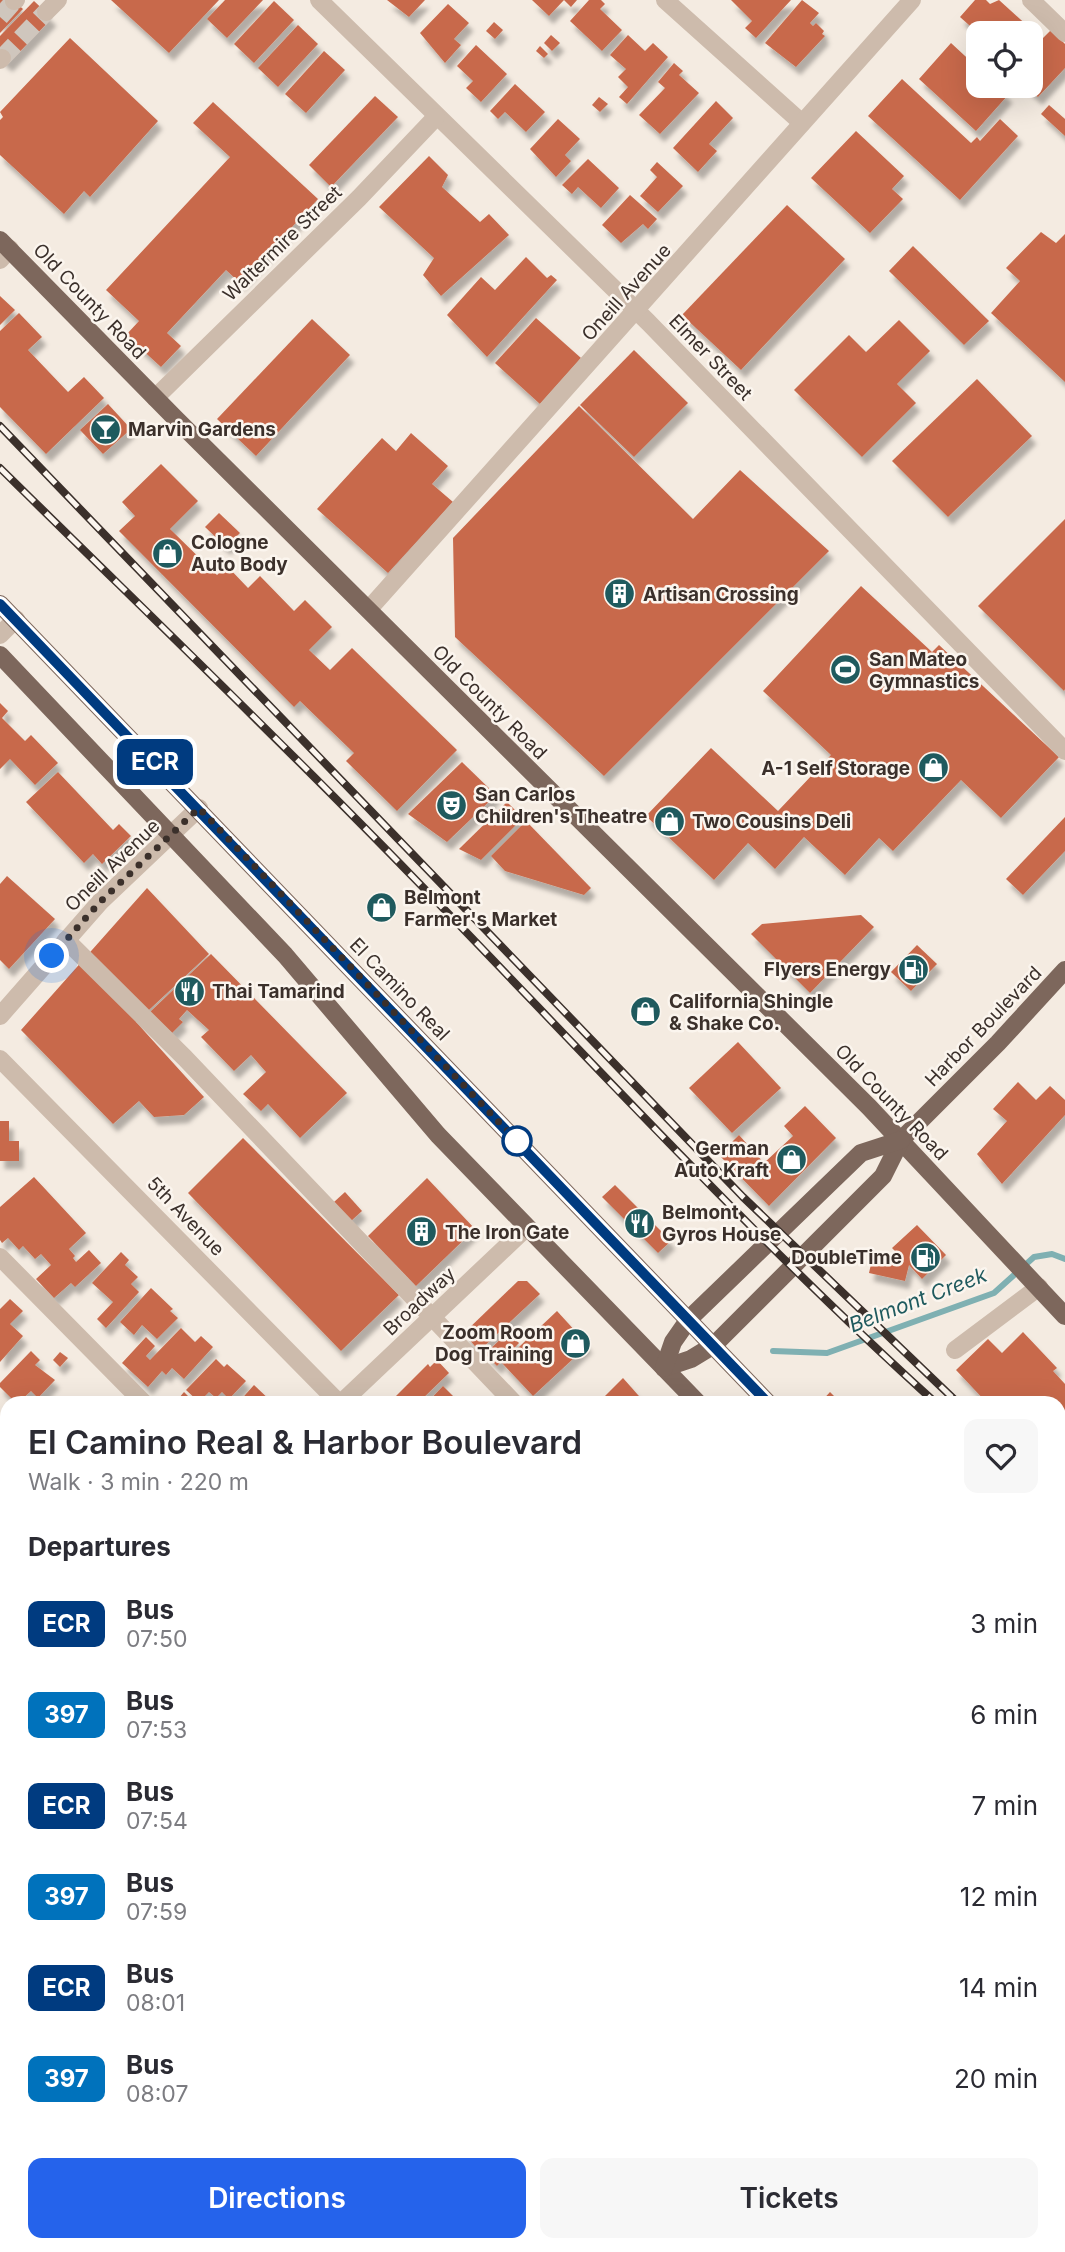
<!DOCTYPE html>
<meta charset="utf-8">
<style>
body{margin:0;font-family:Inter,sans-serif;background:#f7f7f7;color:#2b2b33;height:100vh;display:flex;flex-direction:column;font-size:26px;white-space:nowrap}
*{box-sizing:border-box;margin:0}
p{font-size:23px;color:#7c7c81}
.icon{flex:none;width:38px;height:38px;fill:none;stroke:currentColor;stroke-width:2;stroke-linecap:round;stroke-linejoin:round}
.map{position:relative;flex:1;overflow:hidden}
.drawer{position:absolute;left:0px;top:1396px;width:1066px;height:856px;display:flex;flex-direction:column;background:#fff;border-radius:21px 21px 0 0;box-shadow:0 7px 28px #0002}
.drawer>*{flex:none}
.badge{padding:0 14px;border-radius:10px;font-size:24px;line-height:46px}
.tools{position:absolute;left:966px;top:21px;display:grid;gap:14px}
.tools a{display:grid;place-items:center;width:77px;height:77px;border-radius:14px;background:#fff;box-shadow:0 7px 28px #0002;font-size:35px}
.you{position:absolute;width:35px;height:35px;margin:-18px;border:5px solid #fff;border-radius:50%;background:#1a73e8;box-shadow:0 0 0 10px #1a73e833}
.map>.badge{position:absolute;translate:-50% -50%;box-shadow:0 0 0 4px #fff}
h2{padding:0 28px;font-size:26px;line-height:63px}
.round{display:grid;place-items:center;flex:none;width:74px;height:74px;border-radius:14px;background:#f7f7f7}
.overview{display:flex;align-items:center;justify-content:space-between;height:119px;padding:0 28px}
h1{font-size:33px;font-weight:600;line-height:52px}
.action{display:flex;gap:14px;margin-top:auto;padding:14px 28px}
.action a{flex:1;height:80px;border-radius:14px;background:#2563eb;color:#fff;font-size:28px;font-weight:600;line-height:80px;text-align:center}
.action a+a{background:#f7f7f7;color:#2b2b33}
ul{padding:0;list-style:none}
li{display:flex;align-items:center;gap:21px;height:91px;padding:0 28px}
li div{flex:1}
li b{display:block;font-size:26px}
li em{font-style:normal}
li .badge{min-width:77px;font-weight:700;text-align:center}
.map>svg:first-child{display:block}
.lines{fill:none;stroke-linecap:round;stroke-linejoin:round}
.stream{stroke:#7fb0b2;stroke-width:6}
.building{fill:#c8694b;filter:url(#shadow)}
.minor-tunnel{stroke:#cfc6bd;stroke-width:18;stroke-dasharray:18 9;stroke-linecap:butt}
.minor{stroke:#cdbbac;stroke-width:18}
.major{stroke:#7d675c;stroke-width:18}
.rail-casing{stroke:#3b302b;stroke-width:8}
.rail{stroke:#fbf5ee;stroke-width:5;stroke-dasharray:16;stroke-linecap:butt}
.line-casing{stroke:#fff;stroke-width:16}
.line{stroke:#003b80;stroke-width:10}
.walk{stroke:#3b302b;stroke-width:7;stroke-dasharray:0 12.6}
.stop-dot{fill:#fff;stroke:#003b80;stroke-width:3.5}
.labels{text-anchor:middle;stroke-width:5;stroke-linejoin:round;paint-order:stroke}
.street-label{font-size:19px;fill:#3b302b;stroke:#fbf5ee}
.poi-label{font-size:19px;font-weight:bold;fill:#3b302b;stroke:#fbf5ee;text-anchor:start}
.water-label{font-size:21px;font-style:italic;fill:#1f5a5e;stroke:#fbf5ee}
</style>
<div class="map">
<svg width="1065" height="2252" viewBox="0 0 1065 2252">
<defs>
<filter id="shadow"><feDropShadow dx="4.5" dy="8" stdDeviation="2" flood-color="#0004"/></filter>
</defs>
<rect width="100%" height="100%" fill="#f4ebe1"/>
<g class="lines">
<path class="stream" d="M773 1351 827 1353 994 1293 1034 1257 1052 1254 1065 1259"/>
</g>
<g class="building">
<path d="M0 0H13L23 9 0 33Z"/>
<path d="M111 0H219L169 53Z"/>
<path d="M225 0H263L227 38 207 19Z"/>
<path d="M387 0H425L409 17Z"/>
<path d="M532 0H577L571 7 564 0 549 16Z"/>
<path d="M589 0H601L605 4 600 9 622 30 602 51 570 21Z"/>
<path d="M731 0H791L756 38 745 28 752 21Z"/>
<path d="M802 0 819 13 810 23 813 26 816 23 824 31 822 34 825 36 796 67 765 43Z"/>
<path d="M975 0H986L990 4 999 0 1042 39 1051 30 1065 44V68L1038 97 1025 86H1031V33H978L960 17Z"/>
<path d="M34 1 52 18 8 64 0 57V36Z"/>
<path d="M274 1 294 20 254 63 234 44Z"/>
<path d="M448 4 469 23 454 39 461 45 445 63 420 33Z"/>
<path d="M494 22 503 30 495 39 486 31Z"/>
<path d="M298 25 318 44 278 87 258 68Z"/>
<path d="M551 35 560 43 552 51 544 43Z"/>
<path d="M628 35 645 51 653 43 668 57 627 104 619 97 628 87 618 77 626 69 610 55Z"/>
<path d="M70 38 158 121 90 197 84 191 64 214 0 155V120L3 117 0 112Z"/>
<path d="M951 43 978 68V86H998L1008 95 976 131 919 79Z"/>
<path d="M476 45 507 74 481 102 466 88 473 81 457 66Z"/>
<path d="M540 46 548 54 544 58 536 51Z"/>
<path d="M324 51 345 70 306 113 285 94Z"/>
<path d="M674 63 683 71 679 75 699 93 660 134 639 115 665 88 658 82Z"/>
<path d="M902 79 971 143 977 137 980 141 1000 119 1018 136 960 200 868 116Z"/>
<path d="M515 84 545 112 526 132 505 112 498 119 490 111Z"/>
<path d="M375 96 398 117 331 187 309 165Z"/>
<path d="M599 97 608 104 600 112 592 105Z"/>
<path d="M716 101 733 118 709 144 717 151 698 172 673 148Z"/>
<path d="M213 102 318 199 240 283 226 270 167 333 181 346 161 367 126 335 139 321 106 290 230 157 193 123Z"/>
<path d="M1049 105 1065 119V136L1041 114Z"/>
<path d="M558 119 580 139 565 155 571 161 556 177 530 149Z"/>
<path d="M856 131 904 176 892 189 903 199 870 233 811 178Z"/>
<path d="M429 156 448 175 442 187 480 222 489 214 509 235 441 296 423 275 434 258 379 207Z"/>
<path d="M588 159 619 188 601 208 578 187 572 194 562 185Z"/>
<path d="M657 162 683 186 658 212 640 196 657 177 650 170Z"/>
<path d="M630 195 657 219 648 229 643 224 621 243 602 225Z"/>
<path d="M787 205 845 259 741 370 682 315Z"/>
<path d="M1041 232 1056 243 1065 234V382L991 313 1020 281 1006 268Z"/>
<path d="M913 246 989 321 964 345 889 271Z"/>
<path d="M526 257 547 278 551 275 557 280 487 357 447 315 481 277 495 290Z"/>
<path d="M0 296 15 310 0 325Z"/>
<path d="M19 313 42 337 28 350 68 392 84 377 104 398 46 454 0 407V331Z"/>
<path d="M536 318 581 358 540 404 495 363Z"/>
<path d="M312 319 350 355 256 456 217 419Z"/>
<path d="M899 320 930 351 897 384 916 403 862 457 794 390 849 335 866 352Z"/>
<path d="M634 350 688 403 634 457 580 405Z"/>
<path d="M977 379 1032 436 948 517 892 461Z"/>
<path d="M108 404 131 429 103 454 80 430Z"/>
<path d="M579 406 693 519 740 470 829 551 604 776 455 637 453 538Z"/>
<path d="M411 433 448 466 432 484 453 502 388 573 317 509 382 438 396 451Z"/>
<path d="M161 464 198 501 170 529 217 575 227 566 248 588 260 576 294 611 305 600 332 627 309 650 330 670 352 648 457 750 397 811 346 761 354 753 300 701 294 707 119 531 135 516 122 502Z"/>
<path d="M219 513 240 533 226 547 205 527Z"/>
<path d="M1065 519V689L1064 691 978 606Z"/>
<path d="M861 586 932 652 939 645 1059 757 1001 818 961 780 893 851 879 838 845 875 804 837 775 869 748 843 714 880 646 816 711 748 778 811 831 755 763 691Z"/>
<path d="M0 703 8 711 2 718 25 741 31 735 58 763 35 785 10 759 0 769Z"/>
<path d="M462 762 496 795 447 842 408 814Z"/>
<path d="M58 772 113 830 119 824 131 836 102 864 93 854 84 863 26 802Z"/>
<path d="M507 802 523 818 481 860 459 849Z"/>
<path d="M1065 817V851L1023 895 1006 879Z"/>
<path d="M526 821 591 888 584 895 505 871 491 856Z"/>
<path d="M7 876 55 919 9 969 0 960V884Z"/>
<path d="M147 888 209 954 136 1022 204 1097 184 1115 154 1117 139 1101 113 1124 21 1030Z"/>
<path d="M861 915 874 927 810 993 751 934 762 924Z"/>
<path d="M917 945 937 964 911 991 891 972Z"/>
<path d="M211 954 347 1093 300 1138 268 1104 261 1111 243 1094 266 1072 251 1055 234 1071 201 1037 209 1030 187 1010 179 1019 183 1022 172 1033 150 1012Z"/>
<path d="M738 1042 781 1088 732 1133 689 1088Z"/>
<path d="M1018 1082 1036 1100 1050 1086 1065 1100V1115L1002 1184 977 1154 1007 1121 993 1109Z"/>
<path d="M805 1106 836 1138 769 1206 719 1155 739 1135 764 1163 793 1136 784 1126Z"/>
<path d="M0 1121H9V1141H19V1161H0Z"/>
<path d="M243 1138 399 1295 341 1351 188 1193Z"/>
<path d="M34 1177 86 1233 69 1249 75 1256 73 1258 76 1262 89 1250 101 1263 75 1287 71 1283 54 1298 36 1279 51 1265 41 1254 35 1259 23 1246 19 1250 8 1238 2 1243 0 1240V1207Z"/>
<path d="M427 1178 475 1229 416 1286 368 1236Z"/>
<path d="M615 1185 671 1241 658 1253 602 1197Z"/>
<path d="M345 1192 362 1211 351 1221 334 1202Z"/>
<path d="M917 1225 946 1255 922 1279 909 1265 905 1281 869 1273 874 1251 901 1257 892 1248Z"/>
<path d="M121 1252 129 1260 125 1265 138 1277 131 1284 139 1292 106 1328 97 1319 113 1302 92 1283Z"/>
<path d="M518 1281H527L540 1294 479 1351 464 1333Z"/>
<path d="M151 1288 173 1309 170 1311 178 1318 157 1339 142 1325 134 1335 120 1322Z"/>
<path d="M10 1299 23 1311 10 1324 23 1336 0 1362V1309Z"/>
<path d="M557 1311 588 1345 533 1396 502 1363Z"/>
<path d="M181 1328 195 1342 201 1336 213 1347 184 1379 172 1368 166 1375 162 1371 148 1387 122 1363 146 1337 155 1346 146 1356 150 1360Z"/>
<path d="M508 1332 519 1343 497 1366 485 1354Z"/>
<path d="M1023 1332 1057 1368 1053 1371 1065 1384V1467L1059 1461V1404H988L956 1370 988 1339 1002 1353Z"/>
<path d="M31 1351 40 1360 35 1365 55 1380 38 1398 31 1391 17 1404 0 1387V1383Z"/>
<path d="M60 1352 68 1358 60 1367 53 1360Z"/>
<path d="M216 1359 224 1367 227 1364 246 1381 229 1399 222 1392 216 1398 209 1392 199 1402 186 1390Z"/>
<path d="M437 1360 449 1373 417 1404H399L394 1398 428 1364 430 1367Z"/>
<path d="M623 1378 646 1404H597Z"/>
<path d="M254 1385 274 1404H237Z"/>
<path d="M443 1386 461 1404H426Z"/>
<path d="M184 1392 196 1404H174Z"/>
<path d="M830 1392 842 1404H819Z"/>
<path d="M53 1396 61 1404H46Z"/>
<path d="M0 1535 7 1541 5 1564 0 1560Z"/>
<path d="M7 1586V1603L0 1597Z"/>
<path d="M1065 1627V1669L1059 1663V1633Z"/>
<path d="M0 1642 7 1649V1696L4 1699 0 1695Z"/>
<path d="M0 1837 7 1843V1882L0 1875Z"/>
<path d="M1065 1888V1921L1059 1918V1891Z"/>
<path d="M1059 1955 1065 1957 1062 1995 1059 1994Z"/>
<path d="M0 2047 7 2053V2062L0 2069Z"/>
<path d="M1059 2099 1065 2101 1059 2117Z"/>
<path d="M7 2104V2145L0 2139V2112Z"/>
<path d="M1065 2121V2152L1059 2149V2138Z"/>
<path d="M37 2245H73L79 2252H30Z"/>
<path d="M187 2245H231L224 2252H194Z"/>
<path d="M239 2245H266L259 2252H232Z"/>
<path d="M532 2245H582L589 2252H538Z"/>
<path d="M720 2245H745L738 2252H727Z"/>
<path d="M764 2245H822L816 2252H763Z"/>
<path d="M985 2245H1028L1032 2249 1029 2252H988L990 2250Z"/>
</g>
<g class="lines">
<g class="minor-tunnel">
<path d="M0 17 14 1"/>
<path d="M2 58 46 12"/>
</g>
<g class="minor">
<path d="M319 0 648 322 1065 751"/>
<path d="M665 0 802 123"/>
<path d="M1031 0 1065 33"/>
<path d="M14 1 16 0"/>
<path d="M46 12 58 0"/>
<path d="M0 60 2 58"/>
<path d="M0 260 10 249"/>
<path d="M155 398 359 198 436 117"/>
<path d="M369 609 912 0"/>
<path d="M0 635 16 619"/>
<path d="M66 940 185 1058 515 1404"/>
<path d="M0 1016 100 902 199 808"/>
<path d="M0 1059 340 1404"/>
<path d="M0 1257 145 1404"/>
<path d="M955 1350 1039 1287"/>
<path d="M340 1404 526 1228"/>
<path d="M0 1451 7 1458"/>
<path d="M0 1757 7 1750"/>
<path d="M0 1789 7 1797"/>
<path d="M1059 2049 1065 2051"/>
<path d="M0 2219 7 2202"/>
<path d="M130 2245 133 2252"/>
<path d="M477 2245 485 2252"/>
<path d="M912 2245 921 2252"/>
</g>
<g class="major">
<path d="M0 240 175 418 869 1107 1065 1316"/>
<path d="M0 604 769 1404"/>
<path d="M0 655 285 955 438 1135 699 1404"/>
<path d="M664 1368 691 1359 714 1345 883 1176 901 1140 998 1043 1065 970"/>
<path d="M664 1368 673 1342 689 1319 861 1153 901 1140"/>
<path d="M1059 1707 1065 1714"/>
<path d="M1059 1764 1065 1771"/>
</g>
<defs>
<g id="rail">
<path d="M0 426 743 1197 959 1404"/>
<path d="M0 468C138 604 277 737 411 875 584 1053 752 1237 937 1404"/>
<path d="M1059 1494 1065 1499"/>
<path d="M1059 1514 1065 1519"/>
</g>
</defs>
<use href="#rail" class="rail-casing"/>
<use href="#rail" class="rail"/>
</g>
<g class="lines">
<defs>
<path id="line" d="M0 604 769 1404"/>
</defs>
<use href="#line" class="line-casing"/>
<use href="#line" class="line"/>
<path class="walk" d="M52 956 100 902 199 808 517 1141"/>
</g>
<defs>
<symbol id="bar-disc" viewBox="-11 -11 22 22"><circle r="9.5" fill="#1f5a5e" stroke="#fbf5ee"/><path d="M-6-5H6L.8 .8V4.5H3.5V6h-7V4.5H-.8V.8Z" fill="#fff"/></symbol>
<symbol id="shop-disc" viewBox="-11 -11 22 22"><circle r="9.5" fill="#1f5a5e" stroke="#fbf5ee"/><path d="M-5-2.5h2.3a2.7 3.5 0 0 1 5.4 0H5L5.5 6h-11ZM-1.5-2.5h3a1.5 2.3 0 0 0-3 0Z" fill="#fff"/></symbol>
<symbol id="building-disc" viewBox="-11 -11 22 22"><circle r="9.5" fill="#1f5a5e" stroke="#fbf5ee"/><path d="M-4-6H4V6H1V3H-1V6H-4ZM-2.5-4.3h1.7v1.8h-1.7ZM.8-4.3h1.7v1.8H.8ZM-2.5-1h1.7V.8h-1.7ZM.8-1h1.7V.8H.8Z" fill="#fff"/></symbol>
<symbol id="stadium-disc" viewBox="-11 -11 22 22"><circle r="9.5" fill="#1f5a5e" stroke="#fbf5ee"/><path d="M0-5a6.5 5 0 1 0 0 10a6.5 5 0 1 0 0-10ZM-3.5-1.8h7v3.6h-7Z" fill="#fff"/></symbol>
<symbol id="theatre-disc" viewBox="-11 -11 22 22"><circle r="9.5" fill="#1f5a5e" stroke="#fbf5ee"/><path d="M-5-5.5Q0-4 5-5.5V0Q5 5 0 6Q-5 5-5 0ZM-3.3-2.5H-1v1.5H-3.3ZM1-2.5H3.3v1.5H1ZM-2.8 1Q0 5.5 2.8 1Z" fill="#fff"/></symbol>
<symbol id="fuel-disc" viewBox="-11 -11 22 22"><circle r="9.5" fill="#1f5a5e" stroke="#fbf5ee"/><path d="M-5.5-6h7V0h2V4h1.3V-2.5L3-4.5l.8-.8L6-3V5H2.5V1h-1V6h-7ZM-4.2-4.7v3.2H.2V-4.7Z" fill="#fff"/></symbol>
<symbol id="restaurant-disc" viewBox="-11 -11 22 22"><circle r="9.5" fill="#1f5a5e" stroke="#fbf5ee"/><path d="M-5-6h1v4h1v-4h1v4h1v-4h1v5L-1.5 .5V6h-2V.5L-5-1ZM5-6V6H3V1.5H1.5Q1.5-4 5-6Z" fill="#fff"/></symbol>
</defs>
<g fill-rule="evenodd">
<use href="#bar-disc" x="88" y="412" width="35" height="35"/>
<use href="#shop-disc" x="150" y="536" width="35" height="35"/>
<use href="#building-disc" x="602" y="576" width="35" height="35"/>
<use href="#stadium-disc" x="828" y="652" width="35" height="35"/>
<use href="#shop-disc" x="916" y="750" width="35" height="35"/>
<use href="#theatre-disc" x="434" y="788" width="35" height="35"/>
<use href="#shop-disc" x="652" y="804" width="35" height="35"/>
<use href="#shop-disc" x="364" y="890" width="35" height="35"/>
<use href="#fuel-disc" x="896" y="952" width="35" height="35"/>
<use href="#restaurant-disc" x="172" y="974" width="35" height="35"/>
<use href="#shop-disc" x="628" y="994" width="35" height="35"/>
<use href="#shop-disc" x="774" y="1142" width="35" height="35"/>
<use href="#restaurant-disc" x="622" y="1206" width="35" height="35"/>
<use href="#building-disc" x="404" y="1214" width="35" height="35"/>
<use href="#fuel-disc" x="908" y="1240" width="35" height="35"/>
<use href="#shop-disc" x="558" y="1326" width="35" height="35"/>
</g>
<circle class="stop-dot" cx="517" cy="1141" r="14"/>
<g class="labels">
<g class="street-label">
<text transform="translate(282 243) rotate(-44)" y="7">Waltermire Street</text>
<text transform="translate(626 292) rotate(-48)" y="7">Oneill Avenue</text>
<text transform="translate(90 301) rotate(46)" y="7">Old County Road</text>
<text transform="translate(711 357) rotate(46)" y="7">Elmer Street</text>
<text transform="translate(490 702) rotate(45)" y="7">Old County Road</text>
<text transform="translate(112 865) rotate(-44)" y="7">Oneill Avenue</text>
<text transform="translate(400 989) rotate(46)" y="7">El Camino Real</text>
<text transform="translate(983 1026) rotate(-46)" y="7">Harbor Boulevard</text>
<text transform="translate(892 1102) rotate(46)" y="7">Old County Road</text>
<text transform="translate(186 1216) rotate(46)" y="7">5th Avenue</text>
<text transform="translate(419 1301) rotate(-43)" y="7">Broadway</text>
</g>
<g class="poi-label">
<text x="128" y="436">Marvin Gardens</text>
<text x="191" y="549">Cologne<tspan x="191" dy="22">Auto Body</tspan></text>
<text x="643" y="601">Artisan Crossing</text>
<text x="869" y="666">San Mateo<tspan x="869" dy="22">Gymnastics</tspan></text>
<text x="910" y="775" text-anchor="end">A-1 Self Storage</text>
<text x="475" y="801">San Carlos<tspan x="475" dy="22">Children's Theatre</tspan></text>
<text x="692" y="828">Two Cousins Deli</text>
<text x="404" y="904">Belmont<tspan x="404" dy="22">Farmer's Market</tspan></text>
<text x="891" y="976" text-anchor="end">Flyers Energy</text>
<text x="212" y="998">Thai Tamarind</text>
<text x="669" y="1008">California Shingle<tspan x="669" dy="22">&amp; Shake Co.</tspan></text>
<text x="769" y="1155" text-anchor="end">German<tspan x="769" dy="22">Auto Kraft</tspan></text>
<text x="662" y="1219">Belmont<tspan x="662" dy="22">Gyros House</tspan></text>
<text x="445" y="1239">The Iron Gate</text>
<text x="902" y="1264" text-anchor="end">DoubleTime</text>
<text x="553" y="1339" text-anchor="end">Zoom Room<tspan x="553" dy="22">Dog Training</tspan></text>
</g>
<g class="water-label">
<text transform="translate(918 1300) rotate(-21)" y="7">Belmont Creek</text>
</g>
</g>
</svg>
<div class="tools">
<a><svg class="icon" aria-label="locate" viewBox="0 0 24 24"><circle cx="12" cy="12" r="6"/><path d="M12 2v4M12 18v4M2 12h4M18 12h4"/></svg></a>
</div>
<div class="you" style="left:52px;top:956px"></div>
<b class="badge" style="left:155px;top:762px;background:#003b80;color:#fff">ECR</b>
<section class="drawer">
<div class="overview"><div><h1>El Camino Real &amp; Harbor Boulevard</h1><p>Walk · 3 min · 220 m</p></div><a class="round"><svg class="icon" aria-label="heart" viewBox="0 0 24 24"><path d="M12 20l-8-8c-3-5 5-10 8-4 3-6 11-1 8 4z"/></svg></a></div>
<h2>Departures</h2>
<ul>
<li><span class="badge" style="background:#003b80;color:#fff">ECR</span><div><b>Bus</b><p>07:50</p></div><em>3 min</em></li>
<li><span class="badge" style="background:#0072bc;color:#fff">397</span><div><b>Bus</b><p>07:53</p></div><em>6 min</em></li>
<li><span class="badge" style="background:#003b80;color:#fff">ECR</span><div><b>Bus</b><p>07:54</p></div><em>7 min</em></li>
<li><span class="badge" style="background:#0072bc;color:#fff">397</span><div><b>Bus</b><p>07:59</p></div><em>12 min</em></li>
<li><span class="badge" style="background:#003b80;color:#fff">ECR</span><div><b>Bus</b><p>08:01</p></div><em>14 min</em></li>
<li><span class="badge" style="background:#0072bc;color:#fff">397</span><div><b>Bus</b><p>08:07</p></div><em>20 min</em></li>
</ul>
<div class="action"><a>Directions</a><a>Tickets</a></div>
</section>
</div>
